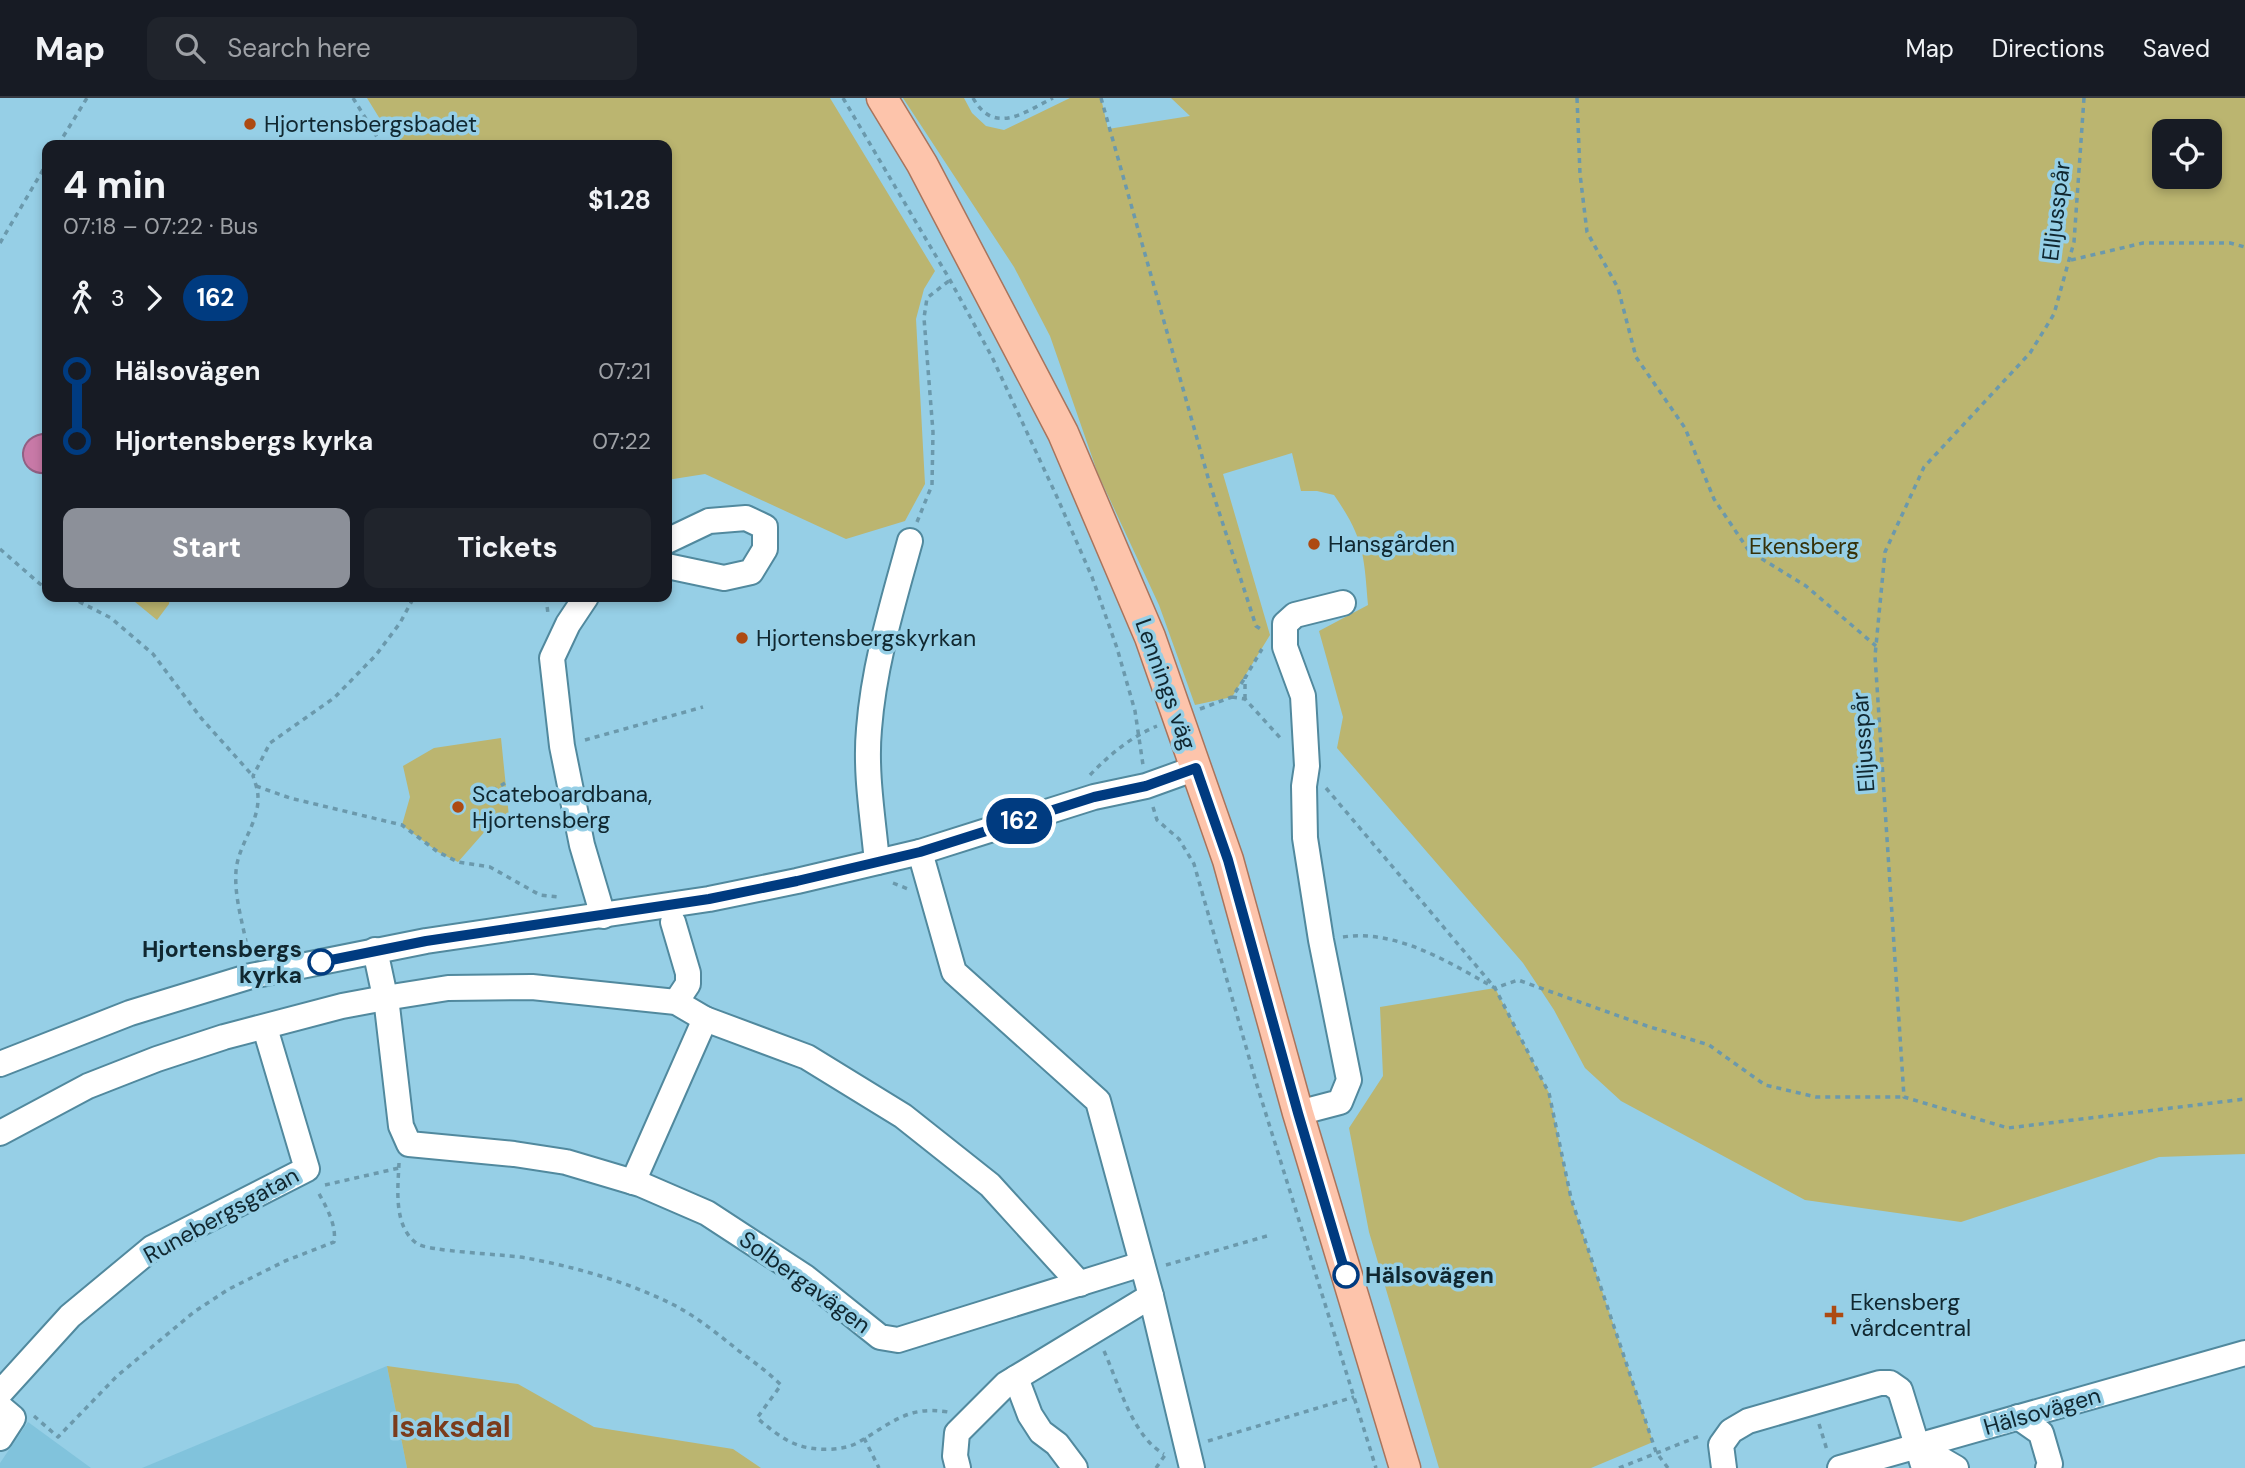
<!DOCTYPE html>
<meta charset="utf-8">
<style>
body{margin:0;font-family:"DM Sans",sans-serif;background:#20242c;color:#f1f3f6;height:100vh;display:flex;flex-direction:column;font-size:26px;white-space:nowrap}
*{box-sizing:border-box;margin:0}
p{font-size:23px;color:#9ea1a6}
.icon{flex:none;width:38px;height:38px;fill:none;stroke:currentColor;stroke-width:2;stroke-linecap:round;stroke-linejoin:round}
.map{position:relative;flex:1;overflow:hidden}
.sheet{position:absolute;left:42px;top:42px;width:630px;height:462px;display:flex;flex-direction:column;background:#171b24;border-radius:14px;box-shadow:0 4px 10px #0003}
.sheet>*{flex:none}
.badge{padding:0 14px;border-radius:23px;font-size:24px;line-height:46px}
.fabs{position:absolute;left:2152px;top:21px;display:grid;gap:14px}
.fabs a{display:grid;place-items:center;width:70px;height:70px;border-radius:14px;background:#171b24;box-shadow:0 4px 10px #0003;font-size:35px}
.map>.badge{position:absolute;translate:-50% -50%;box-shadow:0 0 0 4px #fff}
.legs{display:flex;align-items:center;gap:10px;height:77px;padding:0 21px;font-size:23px}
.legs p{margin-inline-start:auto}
.head{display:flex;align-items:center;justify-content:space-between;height:119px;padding:0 21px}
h1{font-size:38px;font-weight:700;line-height:52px}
.action{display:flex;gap:14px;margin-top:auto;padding:14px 21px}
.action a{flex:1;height:80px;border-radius:14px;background:#8c9099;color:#fff;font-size:28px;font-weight:700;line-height:80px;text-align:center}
.action a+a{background:#20242c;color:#f1f3f6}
ul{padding:0 21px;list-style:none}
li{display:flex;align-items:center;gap:24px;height:70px;font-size:26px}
li i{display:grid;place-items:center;width:10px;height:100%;margin:0 9px;background:currentColor}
li i::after{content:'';width:18px;height:18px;margin:-9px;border:5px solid;border-radius:50%;background:#171b24}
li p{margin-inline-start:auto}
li:first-child i{background:linear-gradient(#0000 50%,currentColor 0)}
li:last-child i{background:linear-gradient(currentColor 50%,#0000 0)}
header{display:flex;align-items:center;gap:42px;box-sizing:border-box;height:98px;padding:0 35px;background:#171b24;border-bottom:2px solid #363941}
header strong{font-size:33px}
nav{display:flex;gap:38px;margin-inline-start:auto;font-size:24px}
.search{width:490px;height:63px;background:#20242c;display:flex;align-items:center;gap:18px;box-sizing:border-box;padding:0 24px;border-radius:14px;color:#9ea1a6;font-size:26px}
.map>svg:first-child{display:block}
.built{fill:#81c3dc}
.green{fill:#bbb570;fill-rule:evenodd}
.water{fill:#c879a7;stroke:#916083;stroke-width:2}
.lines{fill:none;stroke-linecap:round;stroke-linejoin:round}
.minor-casing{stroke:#51899e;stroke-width:28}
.major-casing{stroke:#a9745c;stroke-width:33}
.path{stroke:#6b99ac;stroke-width:3.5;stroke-dasharray:5 5;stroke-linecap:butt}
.minor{stroke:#fff;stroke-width:24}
.major{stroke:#fdc4ab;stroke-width:30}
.line-1-casing{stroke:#fff;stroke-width:16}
.line-1{stroke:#003b80;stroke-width:10}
.poi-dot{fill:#ad4a12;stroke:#96cfe6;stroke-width:2.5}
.stop-1-dot{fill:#fff;stroke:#003b80;stroke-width:3.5}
.labels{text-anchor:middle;stroke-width:7;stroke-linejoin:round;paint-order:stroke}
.poi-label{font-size:23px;fill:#102730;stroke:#96cfe6;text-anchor:start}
.street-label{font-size:23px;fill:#102730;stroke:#96cfe6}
.park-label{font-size:23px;fill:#36320a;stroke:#96cfe6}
.stop-label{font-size:23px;font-weight:bold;fill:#102730;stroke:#96cfe6;text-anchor:end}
.district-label{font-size:30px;font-weight:bold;fill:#7b3b1b;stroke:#96cfe6}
</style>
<header>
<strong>Map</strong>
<div class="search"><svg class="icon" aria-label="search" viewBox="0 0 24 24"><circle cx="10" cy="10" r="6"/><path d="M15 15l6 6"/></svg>Search here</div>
<nav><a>Map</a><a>Directions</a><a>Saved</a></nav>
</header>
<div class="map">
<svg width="2245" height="1370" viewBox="0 0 2245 1370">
<rect width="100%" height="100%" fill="#96cfe6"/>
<g class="built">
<path d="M387 1268 407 1370H142Z"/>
<path d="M28 1324 91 1370H0V1365Z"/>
</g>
<g class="green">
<path d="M367 0H830L935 173 924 191 916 221 925 386 905 423 846 441 705 376 667 382V47H396Z"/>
<path d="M903 0H964L972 15 986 28 1004 32 1070 0H1101L1108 31 1190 18 1171 0H2245V1056L2159 1059 1961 1124 1805 1102 1621 1003 1585 970 1554 912 1523 865 1337 650 1343 619 1319 533 1368 507C1364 457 1364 440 1334 397L1317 393H1301L1292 355 1223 376 1270 537 1232 599 1195 607 1159 507 1098 376 1050 238 1014 169ZM2165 33H2210V79H2165Z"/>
<path d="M129 499H170L169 506 157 522Z"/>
<path d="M501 640 509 719 487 731 458 764 438 754 402 727 410 699 403 668 434 650Z"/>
<path d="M1495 890 1549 995 1571 1101 1653 1344 1591 1370H1439L1369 1134 1349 1030 1383 978 1380 909Z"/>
<path d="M387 1268 518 1286 594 1329 733 1351 761 1370H407Z"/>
</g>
<path class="water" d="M42 336 47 337V375C18 378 14 341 42 336Z"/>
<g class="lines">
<defs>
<g id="minor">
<path d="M667 443 709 423 746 420 765 429V451L751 474 724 480 667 468"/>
<path d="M586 499 568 526 552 560 562 648 582 747 603 818"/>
<path d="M920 754 954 874 1098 1003 1151 1198 1192 1370"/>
<path d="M877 764C873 720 865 675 869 631 874 566 893 505 910 443"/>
<path d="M673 824 688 875V886L676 904"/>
<path d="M375 852 387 908 401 1028 409 1046 514 1056 566 1064 640 1086 707 1115 805 1179 880 1239 898 1242 1142 1166"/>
<path d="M0 966 130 915 251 878 426 843 709 801 797 783 920 754 1094 699 1146 688 1196 670"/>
<path d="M1298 1015 1340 1004 1349 982 1321 842 1305 740 1304 688 1307 668 1303 598 1285 549V526L1295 517 1343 505"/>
<path d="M0 1035 88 988 157 961 224 939 342 908 385 900 448 890 532 889 676 904 705 921 807 959 903 1018 990 1087 1080 1186"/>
<path d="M633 1084 705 921"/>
<path d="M1016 1280 1030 1317 1041 1334 1057 1346 1075 1370"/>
<path d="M0 1295 70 1218 152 1150 307 1071 265 930"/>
<path d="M0 1309 13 1320 0 1340"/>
<path d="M2018 1319 2041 1335 2050 1366 2048 1370"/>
<path d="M1918 1348 1956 1370"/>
<path d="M958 1370 955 1358 957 1335 1006 1286 1151 1198"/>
<path d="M1724 1370 1721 1347 1731 1333 1748 1323 1880 1285H1890L1900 1292 1924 1370"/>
<path d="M1840 1370 2245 1255"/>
</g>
<path id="major" d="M882 0 922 66 1063 335 1150 539 1228 762 1298 1015 1405 1370"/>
</defs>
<use href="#minor" class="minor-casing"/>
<use href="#major" class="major-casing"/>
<g class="path">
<path d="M353 0 382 47"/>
<path d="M843 0 950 182 992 259 1057 399 1092 479 1117 550 1135 613 1143 667"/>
<path d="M973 0C994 38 1025 14 1053 0"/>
<path d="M1101 0 1209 383 1256 528 1262 532"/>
<path d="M1577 0 1580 76 1587 134 1618 190 1636 259 1685 330 1714 401 1749 453 1806 488 1876 548"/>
<path d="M2084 0 2074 144 2054 216 2030 255 1924 369 1885 454 1875 558 1904 999 2008 1030 2245 1001"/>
<path d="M58 47 87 0"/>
<path d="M0 145 47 65"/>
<path d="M2071 162 2143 145H2230L2245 149"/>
<path d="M917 424 932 387 933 334 924 220 927 200 950 182"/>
<path d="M0 451 40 486 47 489"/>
<path d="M70 499 111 520 153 556 201 620 253 678"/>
<path d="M546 499 548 516"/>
<path d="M1232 599 1245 601 1283 643"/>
<path d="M1245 601V580L1262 551"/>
<path d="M1200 611 1232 599 1245 580"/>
<path d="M585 642 703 609"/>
<path d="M1090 677C1110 656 1131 639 1157 628"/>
<path d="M256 688 290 700 402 727 438 754 458 764 490 769 540 797 558 799"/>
<path d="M1326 690 1495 890 1549 995 1571 1100 1656 1354 1668 1370"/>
<path d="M484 698 505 685"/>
<path d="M1153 709 1157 722 1179 741 1194 766 1256 984 1376 1370"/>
<path d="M893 785 908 791"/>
<path d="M1343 839C1397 831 1450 865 1495 890L1518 882 1647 928 1709 947 1765 987 1816 999H1904"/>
<path d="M248 855C244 828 234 801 236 773 238 747 259 725 258 699 258 692 255 684 253 678L270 645 334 600 376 557 400 525 414 499"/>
<path d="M399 1065C398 1090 393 1127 416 1145 427 1154 506 1156 526 1160 576 1169 628 1184 674 1207 697 1219 719 1237 739 1253 754 1264 768 1274 781 1287L757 1320C769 1330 783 1342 798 1347 814 1353 843 1353 857 1345 891 1326 907 1307 948 1314"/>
<path d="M325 1087 399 1070"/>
<path d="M1166 1167 1267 1138"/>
<path d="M1104 1253C1119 1286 1132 1338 1164 1356"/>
<path d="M34 1318 58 1339 117 1278 194 1214 229 1191 285 1163 334 1144C337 1126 325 1107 317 1092"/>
<path d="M1819 1326 1827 1352"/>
<path d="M864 1340 879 1370"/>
<path d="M1208 1343 1354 1299"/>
<path d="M1156 1370 1165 1357"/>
<path d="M1619 1370 1702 1337"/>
</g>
<use href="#minor" class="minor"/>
<use href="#major" class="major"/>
</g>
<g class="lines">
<defs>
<path id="line-1" d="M321 864 426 843 709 801 797 783 920 754 1094 699 1146 688 1196 670 1228 762 1298 1015 1346 1177"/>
</defs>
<use href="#line-1" class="line-1-casing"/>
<use href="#line-1" class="line-1"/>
</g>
<g class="poi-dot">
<circle cx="250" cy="26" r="7"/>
<circle cx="1314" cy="446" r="7"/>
<circle cx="742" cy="540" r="7"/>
<circle cx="458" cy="709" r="7"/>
<path d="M1830.5 1206.5h7v7h7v7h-7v7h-7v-7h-7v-7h7z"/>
</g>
<g class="stop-1-dot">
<circle cx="321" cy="864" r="12"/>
<circle cx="1346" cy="1177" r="12"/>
</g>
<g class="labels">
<g class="poi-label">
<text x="264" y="34">Hjortensbergsbadet</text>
<text x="1328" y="454">Hansgården</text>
<text x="756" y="548">Hjortensbergskyrkan</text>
<text x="472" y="704">Scateboardbana,<tspan x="472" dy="26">Hjortensberg</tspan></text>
<text x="1850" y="1212">Ekensberg<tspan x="1850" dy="26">vårdcentral</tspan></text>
</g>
<g class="street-label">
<text transform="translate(2056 113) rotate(-83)" y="8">Elljusspår</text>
<text transform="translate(1166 586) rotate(70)" y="8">Lennings väg</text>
<text transform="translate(1863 644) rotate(-94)" y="8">Elljusspår</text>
<text transform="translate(221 1117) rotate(-29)" y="8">Runebergsgatan</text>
<text transform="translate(805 1184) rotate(36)" y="8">Solbergavägen</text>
<text transform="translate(2042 1313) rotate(-16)" y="8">Hälsovägen</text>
</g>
<g class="park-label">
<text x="1804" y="456">Ekensberg</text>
</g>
<g class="stop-label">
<text x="302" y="859">Hjortensbergs<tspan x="302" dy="26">kyrka</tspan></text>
<text x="1365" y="1185" text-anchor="start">Hälsovägen</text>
</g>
<g class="district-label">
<text x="451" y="1339">Isaksdal</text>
</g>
</g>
</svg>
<div class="fabs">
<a><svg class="icon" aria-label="locate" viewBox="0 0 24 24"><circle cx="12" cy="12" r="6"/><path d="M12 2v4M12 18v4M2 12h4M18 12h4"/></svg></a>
</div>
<b class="badge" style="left:1019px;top:723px;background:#003b80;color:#fff">162</b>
<section class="sheet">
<div class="head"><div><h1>4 min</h1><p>07:18 – 07:22 · Bus</p></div><b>$1.28</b></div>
<div class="legs"><svg class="icon" aria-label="walk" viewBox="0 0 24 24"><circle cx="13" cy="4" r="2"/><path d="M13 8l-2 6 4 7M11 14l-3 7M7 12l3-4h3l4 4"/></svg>3<svg class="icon" aria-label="forward" viewBox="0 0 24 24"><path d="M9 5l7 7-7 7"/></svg><b class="badge" style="background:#003b80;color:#fff">162</b></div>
<ul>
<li><i style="color:#003b80"></i><b>Hälsovägen</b><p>07:21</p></li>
<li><i style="color:#003b80"></i><b>Hjortensbergs kyrka</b><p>07:22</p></li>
</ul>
<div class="action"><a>Start</a><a>Tickets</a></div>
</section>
</div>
